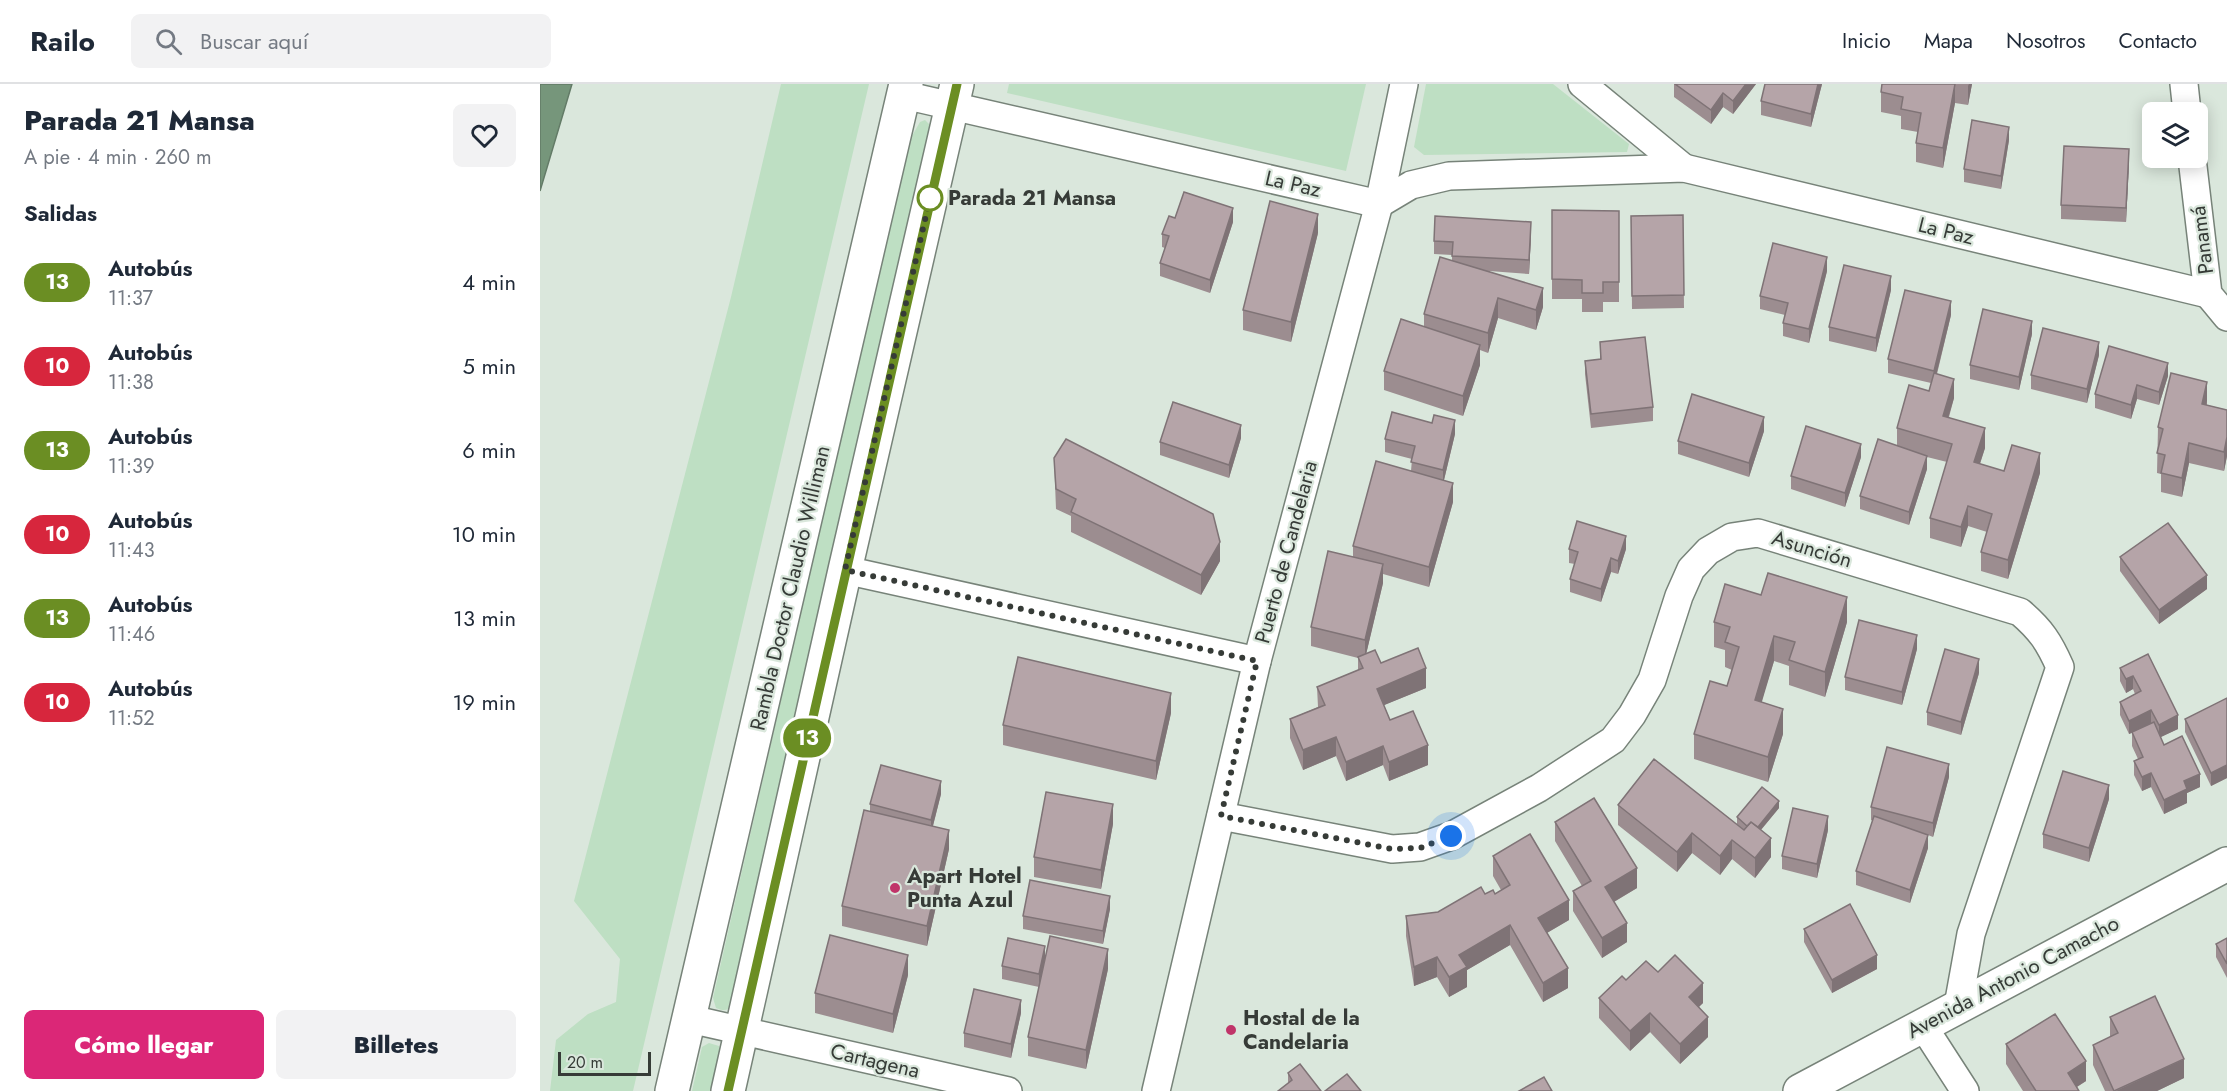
<!DOCTYPE html>
<html lang="es">
<meta charset="utf-8">
<style>
body{margin:0;font-family:Jost,sans-serif;background:#f2f2f3;color:#1f2937;height:100vh;display:flex;flex-direction:column;font-size:22px;white-space:nowrap}
*{box-sizing:border-box;margin:0}
p{font-size:20px;color:#747a83}
.icon{flex:none;width:33px;height:33px;fill:none;stroke:currentColor;stroke-width:2;stroke-linecap:round;stroke-linejoin:round}
.map{position:relative;flex:1;overflow:hidden}
.details{display:flex;flex-direction:column;background:#fff;width:540px}
.details>*{flex:none}
.badge{padding:0 12px;border-radius:20px;font-size:21px;line-height:39px}
.buttons{position:absolute;left:1602px;top:18px;display:grid;gap:12px}
.buttons a{display:grid;place-items:center;width:66px;height:66px;border-radius:9px;background:#fff;box-shadow:0 3px 15px #0003;font-size:30px}
.scale{position:absolute;left:18px;bottom:15px;width:93px;box-sizing:border-box;padding-left:6px;border:3px solid #363b37;border-top:0;font-size:16px;line-height:21px;white-space:nowrap;color:#363b37;-webkit-text-stroke:4px #dae7dc;paint-order:stroke}
.you{position:absolute;width:30px;height:30px;margin:-15px;border:4px solid #fff;border-radius:50%;background:#1a73e8;box-shadow:0 0 0 9px #1a73e833}
.map>.badge{position:absolute;translate:-50% -50%;box-shadow:0 0 0 3px #fff}
h2{padding:0 24px;font-size:22px;line-height:54px}
.round{display:grid;place-items:center;flex:none;width:63px;height:63px;border-radius:9px;background:#f2f2f3}
.head{display:flex;align-items:center;justify-content:space-between;height:102px;padding:0 24px}
h1{font-size:28px;font-weight:800;line-height:45px}
.action{display:flex;gap:12px;margin-top:auto;padding:12px 24px}
.action a{flex:1;height:69px;border-radius:9px;background:#db2777;color:#fff;font-size:24px;font-weight:800;line-height:69px;text-align:center}
.action a+a{background:#f2f2f3;color:#1f2937}
ul{padding:0;list-style:none}
li{display:flex;align-items:center;gap:18px;height:84px;padding:0 24px}
li div{flex:1}
li b{display:block;font-size:22px}
li em{font-style:normal}
li .badge{min-width:66px;font-weight:700;text-align:center}
header{display:flex;align-items:center;gap:36px;box-sizing:border-box;height:84px;padding:0 30px;background:#fff;border-bottom:2px solid #e0e1e3}
header strong{font-size:28px}
nav{display:flex;gap:33px;margin-inline-start:auto;font-size:21px}
.search{width:420px;height:54px;background:#f2f2f3;display:flex;align-items:center;gap:15px;box-sizing:border-box;padding:0 21px;border-radius:9px;color:#747a83;font-size:22px}
main{display:flex;flex:1;min-height:0}
.map>svg:first-child{display:block}
.green{fill:#bedfc3}
.water{fill:#76967b;stroke:#637b67;stroke-width:1.5}
.lines{fill:none;stroke-linecap:round;stroke-linejoin:round}
.street-casing{stroke:#778379;stroke-width:30}
.secondary-casing{stroke:#778379;stroke-width:36}
.street{stroke:#fff;stroke-width:27}
.secondary{stroke:#fff;stroke-width:33}
.wall{fill:#9c8d90}
.shaded-wall{fill:#7f7376}
.building{fill:#b5a4a8;stroke:#7f7376;stroke-width:1.5}
.line-casing{stroke:#fff;stroke-width:14}
.line{stroke:#6b8e23;stroke-width:9}
.walk{stroke:#363b37;stroke-width:6;stroke-dasharray:0 10.8}
.stop-dot{fill:#fff;stroke:#6b8e23;stroke-width:3}
.poi-dot{fill:#c03469;stroke:#dae7dc;stroke-width:2}
.labels{text-anchor:middle;stroke-width:4.5;stroke-linejoin:round;paint-order:stroke}
.street-label{font-size:21px;fill:#363b37;stroke:#dae7dc}
.stop-label{font-size:21px;font-weight:bold;fill:#363b37;stroke:#dae7dc;text-anchor:start}
.poi-label{font-size:21px;font-weight:bold;fill:#363b37;stroke:#dae7dc;text-anchor:start}
</style>
<header>
<strong>Railo</strong>
<div class="search"><svg class="icon" aria-label="search" viewBox="0 0 24 24"><circle cx="10" cy="10" r="6"/><path d="M15 15l6 6"/></svg>Buscar aquí</div>
<nav><a>Inicio</a><a>Mapa</a><a>Nosotros</a><a>Contacto</a></nav>
</header>
<main>
<section class="details">
<div class="head"><div><h1>Parada 21 Mansa</h1><p>A pie · 4 min · 260 m</p></div><a class="round"><svg class="icon" aria-label="heart" viewBox="0 0 24 24"><path d="M12 20l-8-8c-3-5 5-10 8-4 3-6 11-1 8 4z"/></svg></a></div>
<h2>Salidas</h2>
<ul>
<li><span class="badge" style="background:#6b8e23;color:#fff">13</span><div><b>Autobús</b><p>11:37</p></div><em>4 min</em></li>
<li><span class="badge" style="background:#d7263d;color:#fff">10</span><div><b>Autobús</b><p>11:38</p></div><em>5 min</em></li>
<li><span class="badge" style="background:#6b8e23;color:#fff">13</span><div><b>Autobús</b><p>11:39</p></div><em>6 min</em></li>
<li><span class="badge" style="background:#d7263d;color:#fff">10</span><div><b>Autobús</b><p>11:43</p></div><em>10 min</em></li>
<li><span class="badge" style="background:#6b8e23;color:#fff">13</span><div><b>Autobús</b><p>11:46</p></div><em>13 min</em></li>
<li><span class="badge" style="background:#d7263d;color:#fff">10</span><div><b>Autobús</b><p>11:52</p></div><em>19 min</em></li>
</ul>
<div class="action"><a>Cómo llegar</a><a>Billetes</a></div>
</section>
<div class="map">
<svg width="1687" height="1007" viewBox="0 0 1687 1007">
<rect width="100%" height="100%" fill="#dae7dc"/>
<g class="green">
<path d="M241 0H329L93 1007H10L16 956 48 930 76 918 80 875 34 817 191 213Z"/>
<path d="M469 0H826L806 87 467 9Z"/>
<path d="M886 0H1013L1089 60 1087 68 884 71 874 63Z"/>
<path d="M385 36 390 41V62L193 922C187 927 183 927 176 924L173 914 368 59 380 38Z"/>
<path d="M169 959 179 962 182 969 174 1007H152L162 963Z"/>
</g>
<path class="water" d="M0 0H32L0 107Z"/>
<g class="lines">
<defs>
<g id="street">
<path d="M1042 0 1144 84"/>
<path d="M1644 0 1647 28"/>
<path d="M364 11 839 120 871 101 909 92 1144 84 1668 210"/>
<path d="M1652 74 1668 210 1687 233"/>
<path d="M305 486 717 577"/>
<path d="M681 732 852 765 880 763 911 752 999 704 1073 656 1092 631 1112 596 1139 512 1151 485 1168 467 1192 453 1218 449 1480 528C1501 546 1509 558 1520 583L1431 850 1418 922"/>
<path d="M150 935 468 1007"/>
<path d="M1383 942 1425 1007"/>
<path d="M616 1007 717 577 839 120 864 0"/>
</g>
<g id="secondary">
<path d="M132 1007 366 0"/>
<path d="M188 1007 305 486 417 0"/>
<path d="M1260 1007 1687 780"/>
</g>
</defs>
<use href="#street" class="street-casing"/>
<use href="#secondary" class="secondary-casing"/>
<use href="#street" class="street"/>
<use href="#secondary" class="secondary"/>
</g>
<g class="wall">
<path d="M1134 0H1216L1193 30 1183 23 1171 40 1134 13Z"/>
<path d="M1225 0H1282L1271 43 1221 31V17Z"/>
<path d="M1342 0H1432L1428 21 1415 19 1403 84 1376 78V59L1378 48 1361 45V32L1341 28V8Z"/>
<path d="M1469 56 1461 105 1424 98V85Z"/>
<path d="M1589 79 1586 138 1521 135V121Z"/>
<path d="M1012 126 1079 127V218H1063V228H1042V215H1012Z"/>
<path d="M1143 131 1144 224 1092 225 1091 132Z"/>
<path d="M635 134 693 138 670 209 620 192V179L625 164 622 163V150Z"/>
<path d="M778 149 751 258 703 246V226Z"/>
<path d="M991 151 989 190 949 187 1003 223 996 246 958 234 948 269 940 266V281L923 332 844 306V287L884 243V230L912 176V171L894 170V157Z"/>
<path d="M1287 187 1269 259 1243 252V239L1245 231 1220 225V212Z"/>
<path d="M1351 206 1336 268 1289 257V243Z"/>
<path d="M1411 231 1397 290 1414 314 1409 333 1445 364 1440 380 1464 387 1500 389 1468 495 1441 487V468L1447 448 1428 442 1421 463 1390 454V434L1407 378 1387 373V385L1369 441 1320 425V412L1357 362V344L1389 307 1391 299 1348 289V275Z"/>
<path d="M1492 250 1479 306 1430 295V281Z"/>
<path d="M1060 258 1113 323V337L1051 344 1045 290V277L1060 275Z"/>
<path d="M1559 271 1547 319 1491 305V291Z"/>
<path d="M1628 292 1619 321 1597 315 1591 335 1555 324V310Z"/>
<path d="M1667 317V321L1687 326V372L1684 387 1649 379 1642 413 1621 408V390L1617 389 1618 343Z"/>
<path d="M1224 347 1209 393 1138 370V357Z"/>
<path d="M915 350 904 396 913 418 889 503 843 490V499L826 570 841 579 886 604 844 621 850 636 888 681 849 697 843 681 806 697 796 672 763 686 750 654V635L778 623 777 603 818 586V574L771 562V543L813 473V462L871 387 872 375 845 368V355Z"/>
<path d="M701 354 689 394 620 371V358Z"/>
<path d="M1321 373 1305 423 1251 405V392Z"/>
<path d="M514 374 680 477 661 511 531 448V432L516 425Z"/>
<path d="M1029 465H1086L1078 490 1071 488 1061 518 1030 508V495L1035 480 1029 479Z"/>
<path d="M1580 473 1667 505 1619 540 1580 487Z"/>
<path d="M1174 538H1307L1285 613 1249 601V582L1234 577 1221 618 1243 650 1228 698 1154 675V650L1187 602 1192 586 1185 583V566L1174 563Z"/>
<path d="M1377 565 1362 621 1305 606V593Z"/>
<path d="M1608 570 1638 645 1620 653 1624 661 1660 703 1647 709V719L1624 730 1611 703 1602 707 1594 691V677L1598 675 1592 662V649L1589 650 1580 631V618L1595 610 1593 605 1586 609 1580 597V584Z"/>
<path d="M1439 589 1421 651 1387 641V628Z"/>
<path d="M1687 614V694L1671 702 1645 648V635Z"/>
<path d="M631 629 616 696 463 661V641Z"/>
<path d="M1409 693 1393 753 1388 751V764L1370 819 1316 801V787L1333 737 1331 736V723Z"/>
<path d="M401 710 393 742 409 765 387 862 302 842V822L330 727V720Z"/>
<path d="M1569 715 1549 778 1503 764V750Z"/>
<path d="M1078 721 1204 746 1197 740V733L1239 724 1221 746 1231 773 1215 794 1192 775 1180 791 1152 769 1137 788 1078 741Z"/>
<path d="M1015 738 1097 804 1074 818 1087 858 1062 874 1033 827V807L1042 802 1015 757Z"/>
<path d="M573 740 561 805 494 793V773Z"/>
<path d="M1288 746 1277 794 1242 785V772Z"/>
<path d="M953 772 1029 836 1007 849 1028 904 1003 918 970 861 927 886V903L909 913 897 893 874 902 866 852V832L898 828 945 810H955L961 806 953 792Z"/>
<path d="M570 825 563 860 483 845V832Z"/>
<path d="M1264 845 1337 885 1292 909 1264 858Z"/>
<path d="M1687 854V894L1676 873V860Z"/>
<path d="M505 862 499 903 462 895V882Z"/>
<path d="M568 885 546 985 488 972V953Z"/>
<path d="M1118 888 1163 919 1158 923 1168 953 1140 980 1110 948 1090 967 1059 934V914L1086 896Z"/>
<path d="M368 891 353 949 275 929V909Z"/>
<path d="M481 929 471 974 424 963V949Z"/>
<path d="M1570 933 1644 994 1617 1007H1565L1553 981V961L1570 953Z"/>
<path d="M1466 960 1546 997 1537 1003 1539 1007H1483L1466 980Z"/>
<path d="M748 989 781 1007 748 999Z"/>
</g>
<g class="shaded-wall">
<path d="M1206 0H1216L1193 30V17Z"/>
<path d="M1278 0H1282L1271 43V30Z"/>
<path d="M1415 0V19L1403 84V64Z"/>
<path d="M1429 0H1432L1428 21V2Z"/>
<path d="M1183 9V23L1171 40V26Z"/>
<path d="M1469 43V56L1461 105V92Z"/>
<path d="M1589 65V79L1586 138V124Z"/>
<path d="M693 124V138L670 209V196Z"/>
<path d="M778 130V149L751 258V238Z"/>
<path d="M991 138V151L989 190V176Z"/>
<path d="M1287 173V187L1269 259V245Z"/>
<path d="M1351 192V206L1336 268V254Z"/>
<path d="M1003 204V223L996 246V226Z"/>
<path d="M958 214V234L948 269V249Z"/>
<path d="M1411 217V231L1394 300V287Z"/>
<path d="M1492 237V250L1479 306V293Z"/>
<path d="M1559 258V271L1547 319V305Z"/>
<path d="M940 261V281L923 332V312Z"/>
<path d="M1628 279V292L1619 321V308Z"/>
<path d="M1414 295V314L1403 351V332Z"/>
<path d="M1667 298V317L1662 340V320Z"/>
<path d="M1597 301V315L1591 335V321Z"/>
<path d="M1224 333V347L1209 393V379Z"/>
<path d="M915 336V350L903 400V386Z"/>
<path d="M701 341V354L689 394V381Z"/>
<path d="M1445 344V364L1434 397V378Z"/>
<path d="M1687 353V372L1684 387V368Z"/>
<path d="M1649 359V379L1642 413V394Z"/>
<path d="M1321 360V373L1305 423V409Z"/>
<path d="M1500 369V389L1468 495V476Z"/>
<path d="M1387 372V385L1369 441V428Z"/>
<path d="M913 399V418L889 503V483Z"/>
<path d="M1428 422V442L1421 463V443Z"/>
<path d="M1086 452V465L1078 490V477Z"/>
<path d="M680 458V477L661 511V491Z"/>
<path d="M1071 474V488L1061 518V505Z"/>
<path d="M843 480V499L825 575V556Z"/>
<path d="M1667 491V505L1619 540V526Z"/>
<path d="M1307 513V538L1285 613V588Z"/>
<path d="M1377 551V565L1362 621V608Z"/>
<path d="M1234 552V577L1215 641V616Z"/>
<path d="M1439 575V589L1421 651V638Z"/>
<path d="M886 584V604L837 624V605Z"/>
<path d="M1593 592V605L1586 609V595Z"/>
<path d="M631 609V629L616 696V677Z"/>
<path d="M1243 625V650L1228 698V673Z"/>
<path d="M1611 626V639L1589 650V637Z"/>
<path d="M1638 631V645L1619 654V641Z"/>
<path d="M796 653V672L763 686V666Z"/>
<path d="M888 661V681L849 697V678Z"/>
<path d="M843 662V681L806 697V678Z"/>
<path d="M1409 680V693L1393 753V739Z"/>
<path d="M1687 681V694L1671 702V689Z"/>
<path d="M1611 689V703L1602 707V693Z"/>
<path d="M1660 690V703L1647 709V719L1624 730V716L1644 697Z"/>
<path d="M401 697V710L391 749V736Z"/>
<path d="M1569 701V715L1549 778V764Z"/>
<path d="M1239 717V724L1214 754V747Z"/>
<path d="M573 720V740L561 805V786Z"/>
<path d="M1288 732V746L1277 794V780Z"/>
<path d="M409 746V765L387 862V842Z"/>
<path d="M1152 749V769L1137 788V768Z"/>
<path d="M1388 751V764L1370 819V806Z"/>
<path d="M1231 754V773L1215 794V774Z"/>
<path d="M1192 756V775L1180 791V772Z"/>
<path d="M1097 784V804L1065 823V803Z"/>
<path d="M570 812V825L563 860V847Z"/>
<path d="M1029 816V836L998 854V834Z"/>
<path d="M1087 839V858L1062 874V854Z"/>
<path d="M970 841V861L927 886V903L909 913V893L919 871Z"/>
<path d="M505 862V875L499 903V890Z"/>
<path d="M568 865V885L546 985V966Z"/>
<path d="M368 871V891L353 949V930Z"/>
<path d="M1337 871V885L1292 909V896Z"/>
<path d="M897 873V893L874 902V883Z"/>
<path d="M1028 884V904L1003 918V899Z"/>
<path d="M1163 899V919L1149 933V913Z"/>
<path d="M481 916V929L471 974V960Z"/>
<path d="M1110 929V948L1090 967V947Z"/>
<path d="M1168 933V953L1140 980V960Z"/>
<path d="M1644 975V994L1617 1007H1576Z"/>
<path d="M1546 977V997L1530 1007 1528 989Z"/>
</g>
<g class="building">
<path d="M1135 0H1206L1193 17 1183 9 1171 26Z"/>
<path d="M1225 0H1278L1271 30 1221 17Z"/>
<path d="M1342 0H1415L1403 64 1376 59 1381 29 1361 25 1363 13 1341 8Z"/>
<path d="M1432 36 1469 43 1461 92 1424 85Z"/>
<path d="M1524 62 1589 65 1586 124 1521 121Z"/>
<path d="M644 108 693 124 670 196 620 179 629 152 622 150 629 132 635 134Z"/>
<path d="M730 117 778 130 751 238 703 226Z"/>
<path d="M1012 126 1079 127V198H1063V209H1042V196L1012 195Z"/>
<path d="M1143 131 1144 211 1092 212 1091 132Z"/>
<path d="M895 132 991 138 989 176 912 172 913 158 894 157Z"/>
<path d="M1233 159 1287 173 1269 245 1243 239 1248 219 1220 212Z"/>
<path d="M900 173 1003 204 996 226 958 214 948 249 884 230Z"/>
<path d="M1304 181 1351 192 1336 254 1289 243Z"/>
<path d="M1365 206 1411 217 1394 287 1348 275Z"/>
<path d="M1443 225 1492 237 1479 293 1430 281Z"/>
<path d="M861 235 940 261 923 312 844 287Z"/>
<path d="M1503 244 1559 258 1547 305 1491 291Z"/>
<path d="M1105 253 1113 323 1051 330 1045 277 1061 275 1060 258Z"/>
<path d="M1569 262 1628 279 1619 308 1597 301 1591 321 1555 310Z"/>
<path d="M1394 289 1414 295 1403 332 1445 344 1434 378 1464 387 1472 361 1500 369 1468 476 1441 468 1452 430 1428 422 1421 443 1390 434 1412 360 1357 344 1369 301 1389 307Z"/>
<path d="M1631 289 1667 298 1662 320 1687 326V353L1684 368 1649 359 1642 394 1621 389 1625 371 1617 369 1623 345 1618 343Z"/>
<path d="M1152 310 1224 333 1209 379 1138 357Z"/>
<path d="M633 318 701 341 689 381 620 358Z"/>
<path d="M852 328 892 339 894 331 915 336 903 386 871 378 875 362 845 355Z"/>
<path d="M1266 342 1321 360 1305 409 1251 392Z"/>
<path d="M526 355 673 430 680 458 661 491 531 428 536 415 516 405 514 374Z"/>
<path d="M1338 355 1387 372 1369 428 1320 412Z"/>
<path d="M836 377 913 399 889 483 813 462Z"/>
<path d="M1037 437 1086 452 1078 477 1071 474 1061 505 1030 495 1038 468 1029 465Z"/>
<path d="M1628 439 1667 491 1619 526 1580 473Z"/>
<path d="M788 467 843 480 825 556 771 543Z"/>
<path d="M1228 489 1307 513 1285 588 1249 576 1255 558 1234 552 1215 616 1243 625 1228 673 1154 650 1170 597 1187 602 1199 563 1185 558 1190 543 1174 538 1185 500 1221 511Z"/>
<path d="M1319 536 1377 551 1362 608 1305 593Z"/>
<path d="M878 564 886 584 837 605 850 636 873 627 888 661 849 678 843 662 806 678 796 653 763 666 750 635 785 621 777 603 823 584 818 573 835 566 841 579Z"/>
<path d="M1405 565 1439 575 1421 638 1387 628Z"/>
<path d="M1608 570 1638 631 1619 641 1611 626 1589 637 1580 618 1601 607 1593 592 1586 595 1580 584Z"/>
<path d="M478 573 631 609 616 677 463 641Z"/>
<path d="M1687 614V681L1671 689 1645 635Z"/>
<path d="M1614 638 1624 661 1642 652 1660 690 1644 697 1647 705 1624 716 1611 689 1602 693 1594 677 1603 673 1592 648Z"/>
<path d="M1347 663 1409 680 1393 739 1331 723Z"/>
<path d="M1114 675 1204 746 1211 738 1231 754 1215 774 1192 756 1180 772 1152 749 1137 768 1078 721Z"/>
<path d="M341 681 401 697 391 736 330 720Z"/>
<path d="M1523 687 1569 701 1549 764 1503 750Z"/>
<path d="M1222 703 1239 717 1218 743 1211 738 1207 742 1197 733Z"/>
<path d="M506 708 573 720 561 786 494 773Z"/>
<path d="M1054 714 1097 784 1065 803 1087 839 1062 854 1033 807 1051 797 1015 738Z"/>
<path d="M1253 724 1288 732 1277 780 1242 772Z"/>
<path d="M324 726 409 746 387 842 302 822Z"/>
<path d="M1334 732 1388 751 1370 806 1316 787Z"/>
<path d="M990 750 1029 816 998 834 1028 884 1003 899 970 841 919 871 927 883 909 893 897 873 874 883 866 832 898 828 941 803 945 810 953 806 955 810 970 801 953 772Z"/>
<path d="M490 796 570 812 563 847 483 832Z"/>
<path d="M1310 820 1337 871 1292 896 1264 845Z"/>
<path d="M290 851 368 871 353 930 275 909Z"/>
<path d="M510 852 568 865 546 966 488 953Z"/>
<path d="M468 854 505 862 499 890 462 882Z"/>
<path d="M1687 854V880L1676 860Z"/>
<path d="M1135 871 1163 899 1149 913 1168 933 1140 960 1110 929 1090 947 1059 914 1082 892 1086 896 1106 877 1118 888Z"/>
<path d="M434 905 481 916 471 960 424 949Z"/>
<path d="M1615 912 1644 975 1574 1007 1553 961 1578 949 1570 933Z"/>
<path d="M1515 930 1546 977 1528 989 1539 1007H1496L1466 960Z"/>
<path d="M760 980 781 1007H738L752 996 748 989Z"/>
<path d="M807 990 821 1007H785Z"/>
<path d="M1004 993 1012 1007H979Z"/>
</g>
<g class="lines">
<defs>
<path id="line" d="M188 1007 417 0"/>
</defs>
<use href="#line" class="line-casing"/>
<use href="#line" class="line"/>
<path class="walk" d="M390 114 305 486 717 577 681 732 852 765 880 764 911 752"/>
</g>
<circle class="stop-dot" cx="390" cy="114" r="12"/>
<g class="poi-dot">
<circle cx="355" cy="804" r="6"/>
<circle cx="691" cy="946" r="6"/>
</g>
<g class="labels">
<g class="street-label">
<text transform="translate(753 100) rotate(13)" y="7">La Paz</text>
<text transform="translate(1406 147) rotate(14)" y="7">La Paz</text>
<text transform="translate(1662 156) rotate(-97)" y="7">Panamá</text>
<text transform="translate(1272 465) rotate(17)" y="7">Asunción</text>
<text transform="translate(746 468) rotate(-75)" y="7">Puerto de Candelaria</text>
<text transform="translate(250 504) rotate(-77)" y="7">Rambla Doctor Claudio Williman</text>
<text transform="translate(1473 893) rotate(-28)" y="7">Avenida Antonio Camacho</text>
<text transform="translate(335 977) rotate(13)" y="7">Cartagena</text>
</g>
<g class="stop-label">
<text x="408" y="121">Parada 21 Mansa</text>
</g>
<g class="poi-label">
<text x="367" y="799">Apart Hotel<tspan x="367" dy="24">Punta Azul</tspan></text>
<text x="703" y="941">Hostal de la<tspan x="703" dy="24">Candelaria</tspan></text>
</g>
</g>
</svg>
<div class="buttons">
<a><svg class="icon" aria-label="layers" viewBox="0 0 24 24"><path d="M12 4l9 5-9 5-9-5zM3 14l9 5 9-5"/></svg></a>
</div>
<div class="scale">20 m</div>
<div class="you" style="left:911px;top:752px"></div>
<b class="badge" style="left:267px;top:654px;background:#6b8e23;color:#fff">13</b>
</div>
</main>
